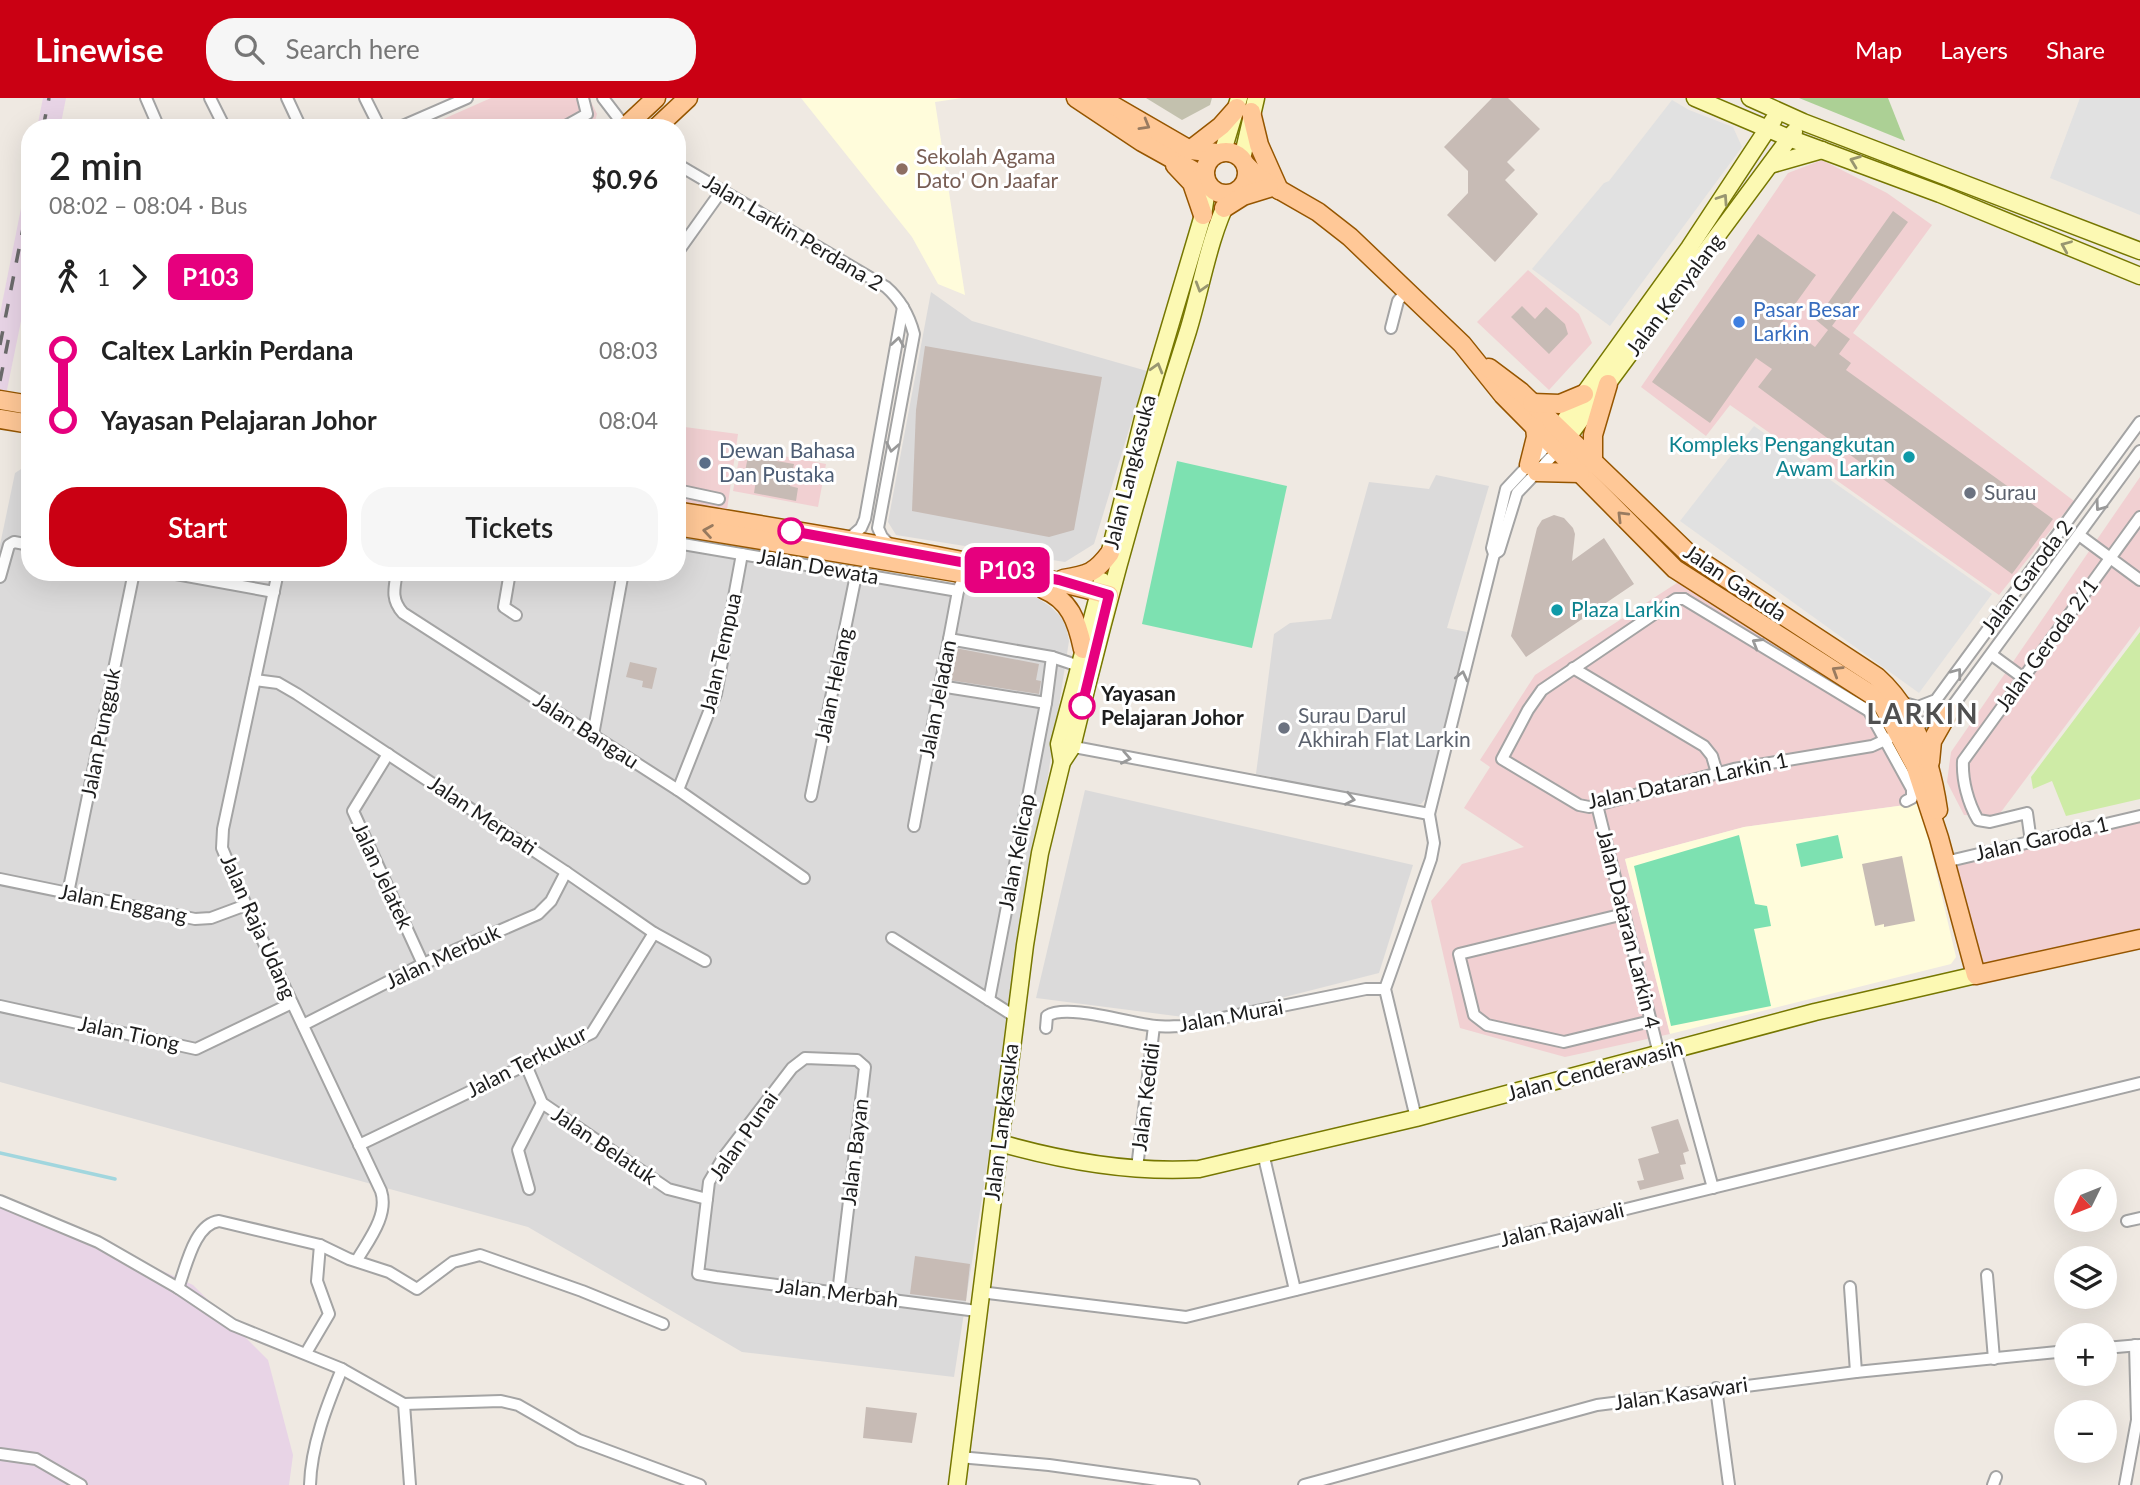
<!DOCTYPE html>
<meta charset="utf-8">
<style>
body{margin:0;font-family:Lato,sans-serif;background:#f6f6f6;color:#222;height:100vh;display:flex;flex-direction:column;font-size:26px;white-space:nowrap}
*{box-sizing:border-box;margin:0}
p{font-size:23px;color:#767676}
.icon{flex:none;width:38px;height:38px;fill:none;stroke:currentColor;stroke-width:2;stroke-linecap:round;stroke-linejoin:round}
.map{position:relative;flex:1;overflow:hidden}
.drawer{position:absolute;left:21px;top:21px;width:665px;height:462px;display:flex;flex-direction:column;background:#fff;border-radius:28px;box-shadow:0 7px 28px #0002}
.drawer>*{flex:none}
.badge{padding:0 14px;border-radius:10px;font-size:24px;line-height:46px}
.needle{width:46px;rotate:227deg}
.buttons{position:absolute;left:2054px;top:1071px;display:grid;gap:14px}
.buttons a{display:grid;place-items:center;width:63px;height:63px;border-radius:50%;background:#fff;box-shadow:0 7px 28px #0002;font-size:35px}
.map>.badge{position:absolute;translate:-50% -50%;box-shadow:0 0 0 4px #fff}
.legs{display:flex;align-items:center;gap:10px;height:77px;padding:0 28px;font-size:23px}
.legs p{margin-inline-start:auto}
.overview{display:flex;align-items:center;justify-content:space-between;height:119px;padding:0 28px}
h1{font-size:38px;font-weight:600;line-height:52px}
.button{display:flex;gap:14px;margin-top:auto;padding:14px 28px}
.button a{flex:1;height:80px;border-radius:28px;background:#ca0013;color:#fff;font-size:28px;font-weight:600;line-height:80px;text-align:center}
.button a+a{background:#f6f6f6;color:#222}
ul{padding:0 28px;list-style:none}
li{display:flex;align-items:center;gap:24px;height:70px;font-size:26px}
li i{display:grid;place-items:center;width:10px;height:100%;margin:0 9px;background:currentColor}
li i::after{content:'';width:18px;height:18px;margin:-9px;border:5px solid;border-radius:50%;background:#fff}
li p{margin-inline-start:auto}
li:first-child i{background:linear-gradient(#0000 50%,currentColor 0)}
li:last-child i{background:linear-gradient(currentColor 50%,#0000 0)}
header{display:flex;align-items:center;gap:42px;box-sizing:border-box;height:98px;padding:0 35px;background:#ca0013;color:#fff}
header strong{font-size:33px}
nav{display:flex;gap:38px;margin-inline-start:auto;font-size:24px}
.search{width:490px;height:63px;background:#f6f6f6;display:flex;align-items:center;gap:18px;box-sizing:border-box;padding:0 24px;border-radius:28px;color:#767676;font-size:26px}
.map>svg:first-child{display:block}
.residential{fill:#dbdada}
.commercial{fill:#f1d0d2}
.industrial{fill:#e8d4e6}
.education{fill:#fffcdb}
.construction{fill:#c3c1ae}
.grass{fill:#ceeba6}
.forest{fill:#acd095}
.pitch{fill:#7de1b1}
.parking{fill:#e1e1e1}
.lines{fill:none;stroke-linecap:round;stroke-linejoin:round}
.stream{stroke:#a1d6de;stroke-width:3.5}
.building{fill:#c7bbb5}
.street-casing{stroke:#a4a4a4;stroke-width:14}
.secondary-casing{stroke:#767701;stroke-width:19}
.primary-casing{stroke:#965600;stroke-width:21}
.street{stroke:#fff;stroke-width:10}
.secondary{stroke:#fcf9b3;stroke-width:16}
.primary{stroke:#ffc897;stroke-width:18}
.rail{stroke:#6b6b6b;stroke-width:3.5;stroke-dasharray:14 14;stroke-linecap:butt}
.oneway{stroke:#997b60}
.oneway2{stroke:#989670}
.oneway3{stroke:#999}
.line-1-casing{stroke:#fff;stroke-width:16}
.line-1{stroke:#e6007e;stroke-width:10}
.education-dot{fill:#8d6e63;stroke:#fff;stroke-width:2.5}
.shop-dot{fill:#3f7fe0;stroke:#fff;stroke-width:2.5}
.culture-dot{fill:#0f9aa8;stroke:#fff;stroke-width:2.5}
.service-dot{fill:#5c6f8a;stroke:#fff;stroke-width:2.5}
.worship-dot{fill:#6b7280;stroke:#fff;stroke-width:2.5}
.stop-1-dot{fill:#fff;stroke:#e6007e;stroke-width:3.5}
.labels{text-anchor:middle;stroke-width:6;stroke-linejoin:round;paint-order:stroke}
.education-label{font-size:21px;fill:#785e54;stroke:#fff;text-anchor:start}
.street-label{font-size:21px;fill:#1d1d1d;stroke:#fff}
.shop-label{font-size:21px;fill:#366cbe;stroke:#fff;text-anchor:start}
.culture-label{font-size:21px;fill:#0d838f;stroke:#fff;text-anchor:end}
.service-label{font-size:21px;fill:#4e5e75;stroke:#fff;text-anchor:start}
.worship-label{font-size:21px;fill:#5b616d;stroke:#fff;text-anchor:start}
.stop-label{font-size:21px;font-weight:bold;fill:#1d1d1d;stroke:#fff;text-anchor:start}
.district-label{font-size:28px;font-weight:bold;letter-spacing:2px;fill:#505050;stroke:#fff}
</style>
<header>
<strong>Linewise</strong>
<div class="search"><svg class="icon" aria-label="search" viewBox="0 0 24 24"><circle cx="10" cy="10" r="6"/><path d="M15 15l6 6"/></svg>Search here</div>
<nav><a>Map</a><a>Layers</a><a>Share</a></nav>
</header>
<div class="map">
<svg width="2140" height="1387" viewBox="0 0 2140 1387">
<rect width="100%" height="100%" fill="#efe9e2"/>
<g class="residential">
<path d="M931 194 972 223 1147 273 1094 446 1065 464 896 437 888 424Z"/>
<path d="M30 365V474H677V443L1034 498 1051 509 1065 523 1069 543 954 1279 742 1254 528 1129 0 984V447L15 375Z"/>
<path d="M1436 377 1489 388 1447 530 1467 534 1427 699 1421 706 1411 708 1256 676 1274 536 1290 525 1331 521 1369 384 1429 391Z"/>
<path d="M1085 692 1413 767 1379 875 1199 921 1036 900Z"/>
</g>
<g class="commercial">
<path d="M491 0H589L597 16 593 30H423Z"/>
<path d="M1822 62 1887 95 1932 127 1853 235 2074 403 1999 497 1730 307 1706 338 1641 289 1788 75Z"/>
<path d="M1528 172 1579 216 1592 245 1549 292 1477 224Z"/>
<path d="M677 328 738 336 727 412 677 404Z"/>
<path d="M741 350 826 366 818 409 733 393Z"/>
<path d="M2140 379V528L1998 718 1964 717 1947 684 1951 654Z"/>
<path d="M1683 481 1877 607 1915 683 1920 705 1744 729 1625 761 1670 936 1565 959 1460 930 1431 803 1462 766 1524 749 1464 710 1490 669 1480 662 1535 577Z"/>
<path d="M2140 722V834L1981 870 1952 767Z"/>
</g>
<g class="industrial">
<path d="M43 0H66L60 30H37Z"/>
<path d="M30 65V179L0 326V216Z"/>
<path d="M0 1098 193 1187 268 1262 293 1357 289 1387H0Z"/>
</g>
<g class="education">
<path d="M801 0H962L935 4 965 197 938 186 912 139Z"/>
<path d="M1920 705 1956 859 1951 866 1670 936 1625 761 1744 729Z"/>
</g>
<path class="construction" d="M1146 0H1212L1210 7 1182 22Z"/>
<path class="grass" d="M2140 534V701L2066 718 2052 683 2033 691 2031 679Z"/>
<path class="forest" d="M1799 0H1888L1905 43Z"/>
<g class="pitch">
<path d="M1177 363 1287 388 1252 550 1142 526Z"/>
<path d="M1739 737 1755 806 1767 808 1771 828 1754 831 1771 908 1671 928 1634 768Z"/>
<path d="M1838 737 1843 760 1801 769 1796 746Z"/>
</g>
<g class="parking">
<path d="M2080 0H2140V117L2050 80Z"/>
<path d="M1672 2 1689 12 1733 29 1742 49 1610 228 1532 171 1604 85 1609 83Z"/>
<path d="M1754 328 1992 496 1919 595 1680 423Z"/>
</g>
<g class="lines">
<path class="stream" d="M0 1055 115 1081"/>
</g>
<g class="building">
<path d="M1492 0H1508L1540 31 1507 64 1515 72 1505 82 1538 116 1495 164 1447 117 1468 95V73L1444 49Z"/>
<path d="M1893 113 1908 124 1832 228 1850 241 1839 256 1851 265 1846 272 2053 421 2012 476 1758 289 1772 271 1756 260 1710 325 1652 284 1758 136 1816 177 1775 234 1788 244 1795 234 1815 249 1828 232 1816 222Z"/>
<path d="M1522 208 1535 221 1546 209 1565 226 1568 236 1549 256 1511 219Z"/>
<path d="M925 248 1102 279 1074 432 1049 439 912 413 916 312Z"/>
<path d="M748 358 794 366 790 388 798 390 796 403 754 395 757 376 745 374Z"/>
<path d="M1554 417 1564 420 1573 430 1575 436 1572 463 1604 440 1634 486 1526 559 1511 538 1537 430 1542 422Z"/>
<path d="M955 550 1039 566 1036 582 1041 583 1039 596 949 582Z"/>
<path d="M630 564 657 570 652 591 642 589 643 583 626 579Z"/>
<path d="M1902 758 1915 823 1884 829V826L1875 828 1862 766Z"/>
<path d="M1678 1021 1689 1053 1683 1055 1686 1066 1680 1067 1684 1081 1640 1092 1637 1083 1644 1082 1638 1061 1659 1055 1651 1029Z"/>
<path d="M915 1158 970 1166 966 1203 910 1196Z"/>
<path d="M866 1309 917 1315 912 1345 863 1340Z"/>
</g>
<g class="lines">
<defs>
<g id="street">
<path d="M146 0 159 30"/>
<path d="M210 0 225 30"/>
<path d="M287 0 301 30"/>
<path d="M365 0 380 30"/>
<path d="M603 0 626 30"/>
<path d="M398 30 467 0"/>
<path d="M562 30 587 16 583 0"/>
<path d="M677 66 886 189C901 202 909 217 914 236L878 430 882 439 891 448"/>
<path d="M677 155 722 92"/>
<path d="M1391 230 1398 203 1406 193"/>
<path d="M677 392 719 401"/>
<path d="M2079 437 2140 482"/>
<path d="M846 443 861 430 865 421 903 209"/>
<path d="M677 445 958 493"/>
<path d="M1494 456 1499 453 1517 395 1558 352"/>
<path d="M165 474 274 494"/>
<path d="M278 474 223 731 222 750 246 807 381 1093C389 1117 368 1143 357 1162"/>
<path d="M397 474C394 491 391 502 403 515L678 692 804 780"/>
<path d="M510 474 504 509 516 517"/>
<path d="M0 479 9 447 14 444 30 447"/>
<path d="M1684 501H1676L1542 592 1528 612 1502 661 1579 707 1589 709 1734 671 1872 648 1949 613 2140 353"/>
<path d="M1684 501 1869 613 1912 691V700L1906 703"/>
<path d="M949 541 1052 559 1079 568"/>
<path d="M1992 557 2022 579"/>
<path d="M1573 570 1704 648 1712 658 1717 675"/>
<path d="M255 582 278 585 297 596 566 774 654 835 705 863"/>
<path d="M940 588 1046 605"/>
<path d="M1901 604 1918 609 1936 602 2140 324"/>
<path d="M593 637 623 474"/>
<path d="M1069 648 1429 716"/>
<path d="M388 656 353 713 423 866"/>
<path d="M678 692 716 596 742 456"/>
<path d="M811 698 856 477"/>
<path d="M1597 707 1659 956"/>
<path d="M914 728 958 493 965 476"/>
<path d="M2031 744 2027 715 1990 724 1978 722C1968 705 1962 682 1963 663L2140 419"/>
<path d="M1945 764 2140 718"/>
<path d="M0 781 195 821 211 820 246 807"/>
<path d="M68 795 134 474"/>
<path d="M1624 816 1459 856 1474 917 1487 927 1564 944 1651 923"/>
<path d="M892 840 1014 918"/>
<path d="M989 902 1046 605 1052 559"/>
<path d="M0 908 196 951 292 905"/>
<path d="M303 927 423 866 538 816 551 803 566 774"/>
<path d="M1046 930 1047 918C1067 905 1131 926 1156 928 1165 929 1174 928 1183 928L1366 891H1385"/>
<path d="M1675 952 1713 1090"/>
<path d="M526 967 542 1005 668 1091 707 1101"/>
<path d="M1416 1020 1385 891 1431 761 1434 745 1429 716 1494 456 1492 450 1506 391 1550 344"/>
<path d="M359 1047 592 935 654 835"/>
<path d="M1263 1055 1295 1192"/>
<path d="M1137 1070 1154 928"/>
<path d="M529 1091 518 1052 542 1005"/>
<path d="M0 1103 98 1144 178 1190 233 1227 342 1271 404 1306 501 1303 518 1307 579 1342 700 1387"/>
<path d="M2127 1123 2140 1120"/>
<path d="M1987 1177 1994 1261"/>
<path d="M1850 1189 1856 1274"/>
<path d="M178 1190C186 1170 194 1126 219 1123L320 1147 349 1161 389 1174 417 1191 453 1164 480 1157 582 1193 663 1226"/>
<path d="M980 1194 1186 1219 2140 985"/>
<path d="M838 1195 865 969 857 962 805 960 792 970 723 1060 709 1084 698 1176 716 1179 977 1213"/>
<path d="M2105 1250 2140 1247"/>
<path d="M306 1255 329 1216 317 1183 320 1147"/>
<path d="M1716 1290 1729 1387"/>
<path d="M404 1306 410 1387"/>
<path d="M0 1356 36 1361 81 1387"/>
<path d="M959 1359 1049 1367 1194 1387"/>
<path d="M310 1387C311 1348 327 1307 342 1271"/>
<path d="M1304 1387 1597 1307 1856 1274 2067 1253"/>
<path d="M1993 1387 1996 1379"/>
<path d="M2125 1387 2137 1322 2135 1247"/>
</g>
<g id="secondary">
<path d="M1695 0 1789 40 1940 96 2140 178"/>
<path d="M1750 0 1803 24 2140 153"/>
<path d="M1223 53 1239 0"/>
<path d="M1242 61 1256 0"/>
<path d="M1773 66 1822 52"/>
<path d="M1553 339 1689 150 1774 21"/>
<path d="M1562 347 1794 34"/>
<path d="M1108 461 1145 312 1203 117 1208 85"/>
<path d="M1062 664 1059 646 1102 483"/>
<path d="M1000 1045C1063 1063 1133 1075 1199 1071L1416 1020 1815 914 1976 877"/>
<path d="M957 1387 1025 847 1040 755 1062 664 1072 649C1106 508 1144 370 1188 233 1201 191 1209 139 1229 100"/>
</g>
<g id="primary">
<path d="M1076 0 1142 44 1205 79"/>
<path d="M1100 0 1190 52 1217 55"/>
<path d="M1251 14 1259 47 1279 92"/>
<path d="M624 30 656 0"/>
<path d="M656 30 688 0"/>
<path d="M1190 52 1221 28 1237 10"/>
<circle cx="1226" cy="75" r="21"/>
<path d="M1175 67 1192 85 1203 117"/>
<path d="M1246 67 1259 80 1318 114 1350 139 1462 246 1503 297 1675 471 1880 602 1915 667 1939 740 1976 877 2140 841"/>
<path d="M1224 110 1243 98 1269 90"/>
<path d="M1489 270 1521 294 1688 455 1877 579C1914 612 1931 664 1938 712"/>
<path d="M0 302 30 307"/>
<path d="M1532 305 1560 306 1584 296"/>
<path d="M0 321 30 326"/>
<path d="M1593 366V337L1608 286"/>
<path d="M1529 367 1536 339 1535 329"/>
<path d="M1537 374 1580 375"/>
<path d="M677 413C822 438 968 459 1109 497"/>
<path d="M677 428 967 476"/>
<path d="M1063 481C1088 477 1095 475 1110 455"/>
<path d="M1043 491C1070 502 1077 523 1083 551"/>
<path d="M1930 664 1932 643 1949 613"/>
</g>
</defs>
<use href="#street" class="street-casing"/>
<use href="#secondary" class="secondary-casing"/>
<use href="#primary" class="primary-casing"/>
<use href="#street" class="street"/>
<use href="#secondary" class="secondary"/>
<use href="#primary" class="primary"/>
<g class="rail">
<path d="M43 30 49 0"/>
<path d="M0 247 30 95"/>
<path d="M0 283 9 238"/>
</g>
</g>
<defs><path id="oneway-chevron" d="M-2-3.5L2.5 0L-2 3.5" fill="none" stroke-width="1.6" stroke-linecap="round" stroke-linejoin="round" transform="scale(1.75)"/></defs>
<g class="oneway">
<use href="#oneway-chevron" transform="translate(1145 27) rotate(30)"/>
<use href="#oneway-chevron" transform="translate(1622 418) rotate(-135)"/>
<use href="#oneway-chevron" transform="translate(708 433) rotate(-171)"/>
<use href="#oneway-chevron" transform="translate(1837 573) rotate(-148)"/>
</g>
<g class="oneway2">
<use href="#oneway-chevron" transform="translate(1855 63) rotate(-159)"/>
<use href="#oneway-chevron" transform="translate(1723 101) rotate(-56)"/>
<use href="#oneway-chevron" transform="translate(2066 148) rotate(-157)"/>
<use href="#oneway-chevron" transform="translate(1201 189) rotate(107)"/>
<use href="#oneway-chevron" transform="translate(1157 270) rotate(-74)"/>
</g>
<g class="oneway3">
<use href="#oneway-chevron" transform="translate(898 244) rotate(-81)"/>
<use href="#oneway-chevron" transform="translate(892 349) rotate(101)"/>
<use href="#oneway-chevron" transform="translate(2100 408) rotate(126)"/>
<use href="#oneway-chevron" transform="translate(1757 545) rotate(-149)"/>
<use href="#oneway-chevron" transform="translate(1957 575) rotate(-53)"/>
<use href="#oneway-chevron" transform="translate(1462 578) rotate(-77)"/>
<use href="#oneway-chevron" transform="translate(1126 660) rotate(11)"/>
<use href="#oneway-chevron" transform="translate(1350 701) rotate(11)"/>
</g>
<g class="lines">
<defs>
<path id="line-1" d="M791 433 1059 482 1109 497 1082 608"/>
</defs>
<use href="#line-1" class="line-1-casing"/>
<use href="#line-1" class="line-1"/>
</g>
<circle class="education-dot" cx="902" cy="71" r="7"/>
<circle class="shop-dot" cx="1739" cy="224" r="7"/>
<g class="culture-dot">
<circle cx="1909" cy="359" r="7"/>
<circle cx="1557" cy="512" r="7"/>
</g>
<circle class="service-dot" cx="705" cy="365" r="7"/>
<g class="worship-dot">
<circle cx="1970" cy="395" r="7"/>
<circle cx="1284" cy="630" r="7"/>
</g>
<g class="stop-1-dot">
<circle cx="791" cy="433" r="12"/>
<circle cx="1082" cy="608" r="12"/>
</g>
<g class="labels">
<g class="education-label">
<text x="916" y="66">Sekolah Agama<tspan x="916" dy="24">Dato' On Jaafar</tspan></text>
</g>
<g class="street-label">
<text transform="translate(793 135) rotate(31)" y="7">Jalan Larkin Perdana 2</text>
<text transform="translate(1675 197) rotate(-53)" y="7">Jalan Kenyalang</text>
<text transform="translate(1130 374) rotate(-76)" y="7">Jalan Langkasuka</text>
<text transform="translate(818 469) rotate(10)" y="7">Jalan Dewata</text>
<text transform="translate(2027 479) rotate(-53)" y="7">Jalan Garoda 2</text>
<text transform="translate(1735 485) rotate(34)" y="7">Jalan Garuda</text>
<text transform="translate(2047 547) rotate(-54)" y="7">Jalan Geroda 2/1</text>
<text transform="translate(721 555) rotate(-77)" y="7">Jalan Tempua</text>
<text transform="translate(834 587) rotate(-78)" y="7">Jalan Helang</text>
<text transform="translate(938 601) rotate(-79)" y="7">Jalan Jeladan</text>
<text transform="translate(586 633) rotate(33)" y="7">Jalan Bangau</text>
<text transform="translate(101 635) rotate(-79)" y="7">Jalan Pungguk</text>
<text transform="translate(1688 683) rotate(-12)" y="7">Jalan Dataran Larkin 1</text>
<text transform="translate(482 718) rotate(34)" y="7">Jalan Merpati</text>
<text transform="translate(2042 741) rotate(-13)" y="7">Jalan Garoda 1</text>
<text transform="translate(1017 754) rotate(-79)" y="7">Jalan Kelicap</text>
<text transform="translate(382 778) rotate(65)" y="7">Jalan Jelatek</text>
<text transform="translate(123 806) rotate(11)" y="7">Jalan Enggang</text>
<text transform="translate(258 829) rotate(66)" y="7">Jalan Raja Udang</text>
<text transform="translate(1628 831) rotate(76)" y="7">Jalan Dataran Larkin 4</text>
<text transform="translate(443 859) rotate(-25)" y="7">Jalan Merbuk</text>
<text transform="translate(1231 918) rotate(-10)" y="7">Jalan Murai</text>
<text transform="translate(129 936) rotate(12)" y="7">Jalan Tiong</text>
<text transform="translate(527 964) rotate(-27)" y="7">Jalan Terkukur</text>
<text transform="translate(1595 973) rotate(-15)" y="7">Jalan Cenderawasih</text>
<text transform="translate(1146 999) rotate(-83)" y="7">Jalan Kedidi</text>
<text transform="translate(1002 1024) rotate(-83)" y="7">Jalan Langkasuka</text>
<text transform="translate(744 1038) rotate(-55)" y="7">Jalan Punai</text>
<text transform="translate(604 1048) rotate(34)" y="7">Jalan Belatuk</text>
<text transform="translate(855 1054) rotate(-83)" y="7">Jalan Bayan</text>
<text transform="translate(1562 1127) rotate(-14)" y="7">Jalan Rajawali</text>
<text transform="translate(837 1195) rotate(7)" y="7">Jalan Merbah</text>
<text transform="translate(1681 1296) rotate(-8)" y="7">Jalan Kasawari</text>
</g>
<g class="shop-label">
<text x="1753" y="219">Pasar Besar<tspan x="1753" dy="24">Larkin</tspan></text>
</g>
<g class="culture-label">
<text x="1895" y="354">Kompleks Pengangkutan<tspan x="1895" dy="24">Awam Larkin</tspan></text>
<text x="1571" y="519" text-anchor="start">Plaza Larkin</text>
</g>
<g class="service-label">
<text x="719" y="360">Dewan Bahasa<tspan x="719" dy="24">Dan Pustaka</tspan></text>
</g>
<g class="worship-label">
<text x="1984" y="402">Surau</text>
<text x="1298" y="625">Surau Darul<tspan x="1298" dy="24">Akhirah Flat Larkin</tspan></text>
</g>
<g class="stop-label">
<text x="1101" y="603">Yayasan<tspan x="1101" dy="24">Pelajaran Johor</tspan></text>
</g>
<g class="district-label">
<text x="1923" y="626">LARKIN</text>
</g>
</g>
</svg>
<div class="buttons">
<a><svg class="needle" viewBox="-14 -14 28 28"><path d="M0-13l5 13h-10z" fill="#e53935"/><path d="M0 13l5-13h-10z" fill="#767676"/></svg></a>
<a><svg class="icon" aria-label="layers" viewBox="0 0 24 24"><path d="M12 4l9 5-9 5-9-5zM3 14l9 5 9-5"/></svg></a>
<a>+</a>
<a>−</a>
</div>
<b class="badge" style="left:1007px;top:472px;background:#e6007e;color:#fff">P103</b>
<section class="drawer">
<div class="overview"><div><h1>2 min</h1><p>08:02 – 08:04 · Bus</p></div><b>$0.96</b></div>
<div class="legs"><svg class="icon" aria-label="walk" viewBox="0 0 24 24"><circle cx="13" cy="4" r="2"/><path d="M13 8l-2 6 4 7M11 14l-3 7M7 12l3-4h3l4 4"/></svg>1<svg class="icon" aria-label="forward" viewBox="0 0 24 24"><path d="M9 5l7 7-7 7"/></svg><b class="badge" style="background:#e6007e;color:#fff">P103</b></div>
<ul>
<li><i style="color:#e6007e"></i><b>Caltex Larkin Perdana</b><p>08:03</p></li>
<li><i style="color:#e6007e"></i><b>Yayasan Pelajaran Johor</b><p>08:04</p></li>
</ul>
<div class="button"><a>Start</a><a>Tickets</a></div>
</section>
</div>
